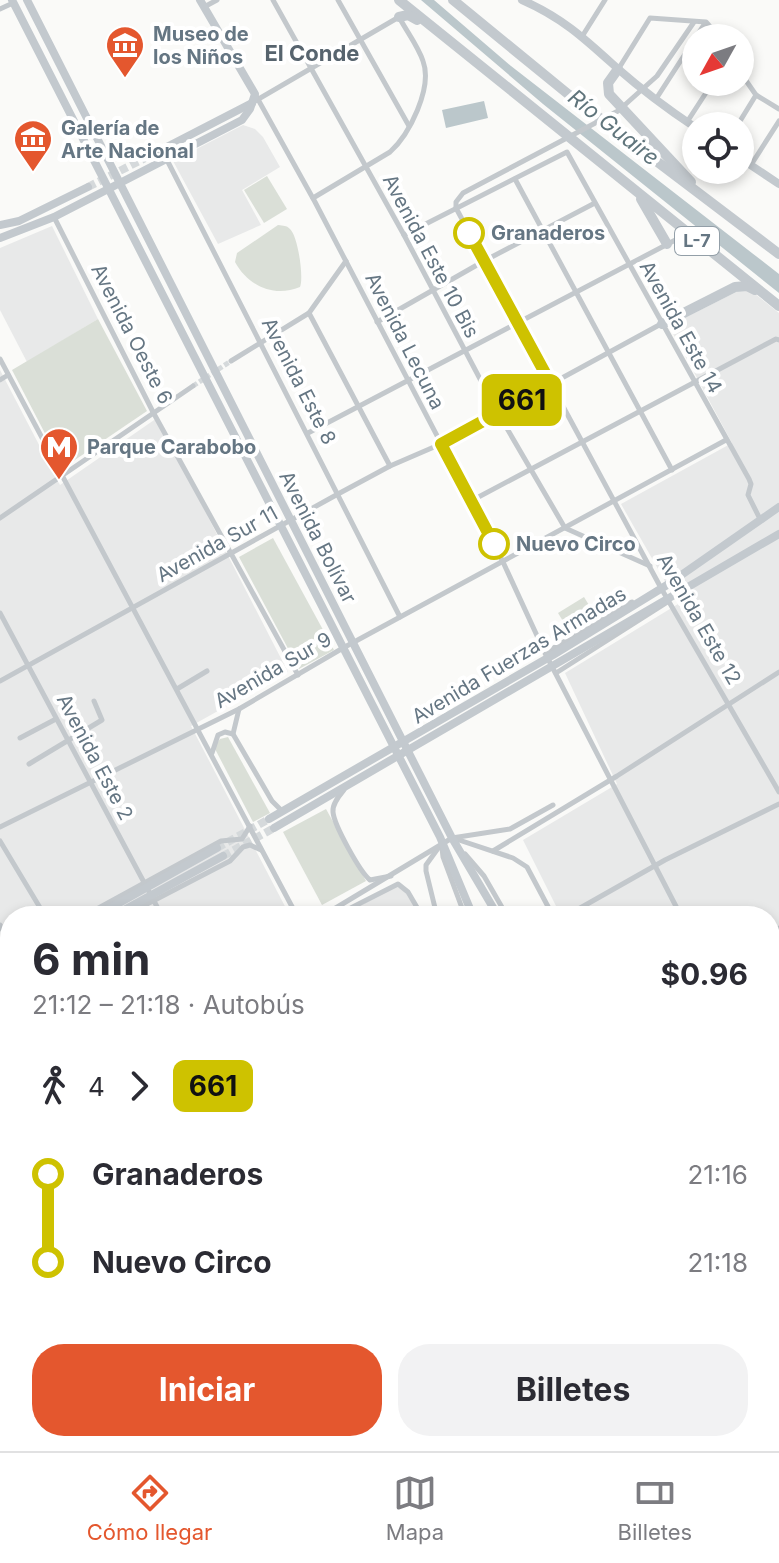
<!DOCTYPE html>
<html lang="es">
<meta charset="utf-8">
<style>
body{margin:0;font-family:Inter,sans-serif;background:#f2f2f3;color:#2b2b33;height:100vh;display:flex;flex-direction:column;font-size:30px;white-space:nowrap}
*{box-sizing:border-box;margin:0}
p{font-size:26px;color:#7c7c81}
.icon{flex:none;width:44px;height:44px;fill:none;stroke:currentColor;stroke-width:2;stroke-linecap:round;stroke-linejoin:round}
.map{position:relative;flex:1;overflow:hidden}
.side{position:absolute;left:0px;top:906px;width:780px;height:546px;display:flex;flex-direction:column;background:#fff;border-radius:32px 32px 0 0;box-shadow:0 4px 12px #0003}
.side>*{flex:none}
.badge{padding:0 16px;border-radius:12px;font-size:28px;line-height:52px}
.needle{width:52px;rotate:230deg}
.buttons{position:absolute;left:682px;top:24px;display:grid;gap:16px}
.buttons a{display:grid;place-items:center;width:72px;height:72px;border-radius:50%;background:#fff;box-shadow:0 4px 12px #0003;font-size:40px}
.map>.badge{position:absolute;translate:-50% -50%;box-shadow:0 0 0 4px #fff}
.legs{display:flex;align-items:center;gap:12px;height:88px;padding:0 32px;font-size:26px}
.legs p{margin-inline-start:auto}
.summary{display:flex;align-items:center;justify-content:space-between;height:136px;padding:0 32px}
h1{font-size:44px;font-weight:700;line-height:60px}
.cta{display:flex;gap:16px;margin-top:auto;padding:16px 32px}
.cta a{flex:1;height:92px;border-radius:32px;background:#e4572e;color:#fff;font-size:32px;font-weight:700;line-height:92px;text-align:center}
.cta a+a{background:#f2f2f3;color:#2b2b33}
ul{padding:0 32px;list-style:none}
li{display:flex;align-items:center;gap:28px;height:88px;font-size:30px}
li i{display:grid;place-items:center;width:12px;height:100%;margin:0 10px;background:currentColor}
li i::after{content:'';width:20px;height:20px;margin:-10px;border:6px solid;border-radius:50%;background:#fff}
li p{margin-inline-start:auto}
li:first-child i{background:linear-gradient(#0000 50%,currentColor 0)}
li:last-child i{background:linear-gradient(currentColor 50%,#0000 0)}
.tab-bar{display:flex;justify-content:space-around;align-items:center;height:112px;border-top:2px solid #e1e1e2;background:#fff;font-size:22px;color:#7c7c81}
.tab-bar a{display:grid;justify-items:center;gap:4px}
.tab-bar .current{color:#e4572e}
.map>svg:first-child{display:block}
.built{fill:#e8e9e9}
.green{fill:#dadfd7}
.water{fill:#bbc7cb}
.lines{fill:none;stroke-linecap:round;stroke-linejoin:round}
.street-tunnel{stroke:#d5d9db;stroke-width:5;stroke-dasharray:5 2.5;stroke-linecap:butt}
.secondary-tunnel{stroke:#d5d9db;stroke-width:8;stroke-dasharray:8 4;stroke-linecap:butt}
.street{stroke:#c3c8cc;stroke-width:5}
.secondary{stroke:#c3c9ce;stroke-width:8}
.primary{stroke:#c3c9ce;stroke-width:9}
.highway{stroke:#c3c9ce;stroke-width:10}
.line-1-casing{stroke:#fff;stroke-width:18}
.line-1{stroke:#cec200;stroke-width:12}
.stop-1-dot{fill:#fff;stroke:#cec200;stroke-width:4}
.labels{text-anchor:middle;stroke-width:8;stroke-linejoin:round;paint-order:stroke}
.shield{fill:#fff;stroke:#939fa8;stroke-width:2}
.shield-label{font-size:18px;font-weight:bold;fill:#657683}
.poi-label{font-size:20px;font-weight:bold;fill:#657683;stroke:#fff;text-anchor:start}
.stop-label{font-size:20px;font-weight:bold;fill:#657683;stroke:#fff;text-anchor:start}
.street-label{font-size:20px;fill:#657683;stroke:#fff}
.neighbourhood-label{font-size:22px;font-weight:bold;fill:#57646e;stroke:#fff}
.water-label{font-size:22px;font-style:italic;fill:#60757c;stroke:#fff}
</style>
<div class="map">
<svg width="779" height="1451" viewBox="0 0 779 1451">
<rect width="100%" height="100%" fill="#fafaf8"/>
<g class="built">
<path d="M243 125 255 129 263 137 280 167 242 190 261 225 218 244 173 161Z"/>
<path d="M52 226 98 319 27 362 0 310V248Z"/>
<path d="M749 289 779 313V1345L770 1328V916H561L523 840 617 784 565 673 678 604 621 504 732 443 669 326 740 290Z"/>
<path d="M0 370 60 485 157 418 288 672 191 726 290 916H10V1442H695L699 1451H0Z"/>
<path d="M396 886 405 891 420 916H342Z"/>
<path d="M770 1343 779 1360V1411L770 1416Z"/>
</g>
<g class="green">
<path d="M267 176 287 209 264 223 244 190Z"/>
<path d="M278 225C284 226 286 225 290 229 298 236 304 278 300 287 274 298 248 286 235 262L237 253Z"/>
<path d="M98 319 147 411 63 468 12 370Z"/>
<path d="M273 538 334 650 299 669 239 557Z"/>
<path d="M584 597 595 615 569 631 558 613Z"/>
<path d="M228 737 270 813 253 822 214 747 220 739Z"/>
<path d="M326 809 366 881 322 905 283 832Z"/>
</g>
<g class="water">
<path d="M421 0H434L511 66 779 274V293L543 104Z"/>
<path d="M484 101 488 118 446 128 442 110Z"/>
</g>
<g class="lines">
<path class="street-tunnel" d="M193 386 231 361"/>
<g class="secondary-tunnel">
<path d="M88 187 159 151"/>
<path d="M217 848 269 819"/>
<path d="M223 856 274 828"/>
<path d="M751 1442 755 1451"/>
<path d="M759 1442 764 1451"/>
</g>
<g class="street">
<path d="M273 0 404 235 498 413 565 528 650 566"/>
<path d="M338 0 409 126"/>
<path d="M204 7 217 0"/>
<path d="M0 9 13 3"/>
<path d="M583 35 605 0"/>
<path d="M619 68 650 18 706 22 720 38"/>
<path d="M740 72 756 95 779 109"/>
<path d="M255 94 315 202 503 562 545 653 681 916"/>
<path d="M656 99 705 23"/>
<path d="M255 101 399 17C407 32 418 46 423 61 433 88 409 135 390 152L313 198"/>
<path d="M687 122 713 82"/>
<path d="M737 126 756 95"/>
<path d="M167 160 400 617"/>
<path d="M751 165 779 121"/>
<path d="M515 179 672 470"/>
<path d="M456 208 661 588 779 792"/>
<path d="M456 208V202L463 193 618 111 657 76 694 22"/>
<path d="M54 217 153 412 298 675"/>
<path d="M404 235 567 152 749 479 751 484 748 495 760 519"/>
<path d="M309 313 390 466"/>
<path d="M377 322 484 261 593 204"/>
<path d="M0 359 297 916"/>
<path d="M231 361 309 313 346 261"/>
<path d="M0 380 8 375"/>
<path d="M308 433 683 236"/>
<path d="M471 501 776 339 779 340"/>
<path d="M0 518 193 386"/>
<path d="M0 613 162 916"/>
<path d="M545 653 632 602"/>
<path d="M556 673 666 603"/>
<path d="M0 681 338 494 390 466 441 444 661 324"/>
<path d="M177 689 207 671"/>
<path d="M239 709 233 734 272 801 282 811"/>
<path d="M20 738 56 719"/>
<path d="M212 753 218 735 225 732 233 734"/>
<path d="M29 764 102 720 94 701"/>
<path d="M344 790C339 796 332 804 333 812 334 825 360 872 370 880L391 876"/>
<path d="M0 827 239 709 343 648 726 440"/>
<path d="M453 838 513 858 527 867 553 916"/>
<path d="M0 841 45 916"/>
<path d="M442 848 443 857 465 916"/>
<path d="M493 851 617 776 779 672"/>
<path d="M465 854 484 876 507 916"/>
<path d="M84 916 221 841 242 839 250 826"/>
<path d="M124 916 230 861 243 847 250 845 261 850"/>
<path d="M328 916 334 909 452 838 510 829 553 805"/>
<path d="M335 916 398 884 408 892 422 916"/>
<path d="M437 916 426 871V865L439 847"/>
<path d="M566 916 665 860 779 804"/>
<path d="M0 925 10 944"/>
<path d="M773 932 779 937"/>
<path d="M770 933 779 928"/>
<path d="M0 961 10 956"/>
<path d="M0 982 10 977"/>
<path d="M0 1035 10 1061"/>
<path d="M770 1064 779 1059"/>
<path d="M770 1086 779 1104"/>
<path d="M770 1169 779 1164"/>
<path d="M0 1230 10 1225"/>
<path d="M770 1297 779 1293"/>
<path d="M771 1301 779 1297"/>
<path d="M0 1302 10 1321"/>
<path d="M770 1339 779 1356"/>
<path d="M0 1360 10 1354"/>
<path d="M343 1442 348 1451"/>
<path d="M445 1442 450 1451"/>
<path d="M574 1442 579 1451"/>
<path d="M693 1442 697 1451"/>
<path d="M73 1451 89 1442"/>
<path d="M253 1451 269 1442"/>
<path d="M483 1451 499 1442"/>
</g>
<g class="secondary">
<path d="M12 0 440 837 473 916"/>
<path d="M27 0 452 838 498 916"/>
<path d="M522 0C563 18 585 39 617 68 642 90 669 110 696 128"/>
<path d="M159 151 252 103"/>
<path d="M740 158 779 184"/>
<path d="M0 225 19 221 88 187"/>
<path d="M0 238 54 217 242 120 250 109 255 94 200 0"/>
<path d="M269 819 553 655 667 585 779 507"/>
<path d="M274 828 779 534"/>
<path d="M96 916 217 848"/>
<path d="M113 916 223 856"/>
<path d="M0 967 10 962"/>
<path d="M0 976 10 971"/>
<path d="M770 1417 779 1412"/>
<path d="M770 1430 779 1425"/>
<path d="M713 1451 728 1442"/>
<path d="M731 1451 748 1442"/>
</g>
<g class="primary">
<path d="M0 1057 10 1073"/>
<path d="M0 1072 10 1088"/>
<path d="M202 1442 207 1451"/>
<path d="M210 1442 215 1451"/>
</g>
<g class="highway">
<path d="M399 0 779 306"/>
<path d="M453 0 568 94 779 254"/>
<path d="M399 17 408 15 417 20"/>
<path d="M618 69 608 83 609 94 691 182"/>
<path d="M641 199 667 244"/>
<path d="M662 324 735 287 747 286 755 290"/>
</g>
</g>
<g class="lines">
<defs>
<path id="line-1" d="M469 233 551 384 441 444 494 544"/>
</defs>
<use href="#line-1" class="line-1-casing"/>
<use href="#line-1" class="line-1"/>
</g>
<defs>
<symbol id="museum-pin" viewBox="-11 -11 22 30"><path d="M0 17L-7.5 6A9.5 9.5 0 1 1 7.5 6Z" fill="#e4572e" stroke="#fff"/><path d="M0-6L6-3V-2H-6V-3ZM-5-1h2V3h-2ZM-1-1h2V3h-2ZM3-1h2V3H3ZM-6 4H6V6H-6Z" fill="#fff"/></symbol>
<symbol id="metro-pin" viewBox="-11 -11 22 30"><path d="M0 17L-7.5 6A9.5 9.5 0 1 1 7.5 6Z" fill="#e4572e" stroke="#fff"/><path d="M-5.5 5V-5H-3L0 0L3-5H5.5V5H3V-.5L0 4L-3-.5V5Z" fill="#fff"/></symbol>
</defs>
<g fill-rule="evenodd">
<use href="#museum-pin" x="103" y="23" width="44" height="60"/>
<use href="#museum-pin" x="11" y="117" width="44" height="60"/>
<use href="#metro-pin" x="37" y="425" width="44" height="60"/>
</g>
<g class="stop-1-dot">
<circle cx="469" cy="233" r="14"/>
<circle cx="494" cy="544" r="14"/>
</g>
<g class="labels">
<rect class="shield" x="675" y="227" width="44" height="28" rx="6"/>
<g class="shield-label">
<text x="697" y="247">L-7</text>
</g>
<g class="poi-label">
<text x="153" y="41">Museo de<tspan x="153" dy="23">los Niños</tspan></text>
<text x="61" y="135">Galería de<tspan x="61" dy="23">Arte Nacional</tspan></text>
<text x="87" y="454">Parque Carabobo</text>
</g>
<g class="stop-label">
<text x="491" y="240">Granaderos</text>
<text x="516" y="551">Nuevo Circo</text>
</g>
<g class="street-label">
<text transform="translate(431 256) rotate(62)" y="7">Avenida Este 10 Bis</text>
<text transform="translate(681 327) rotate(61)" y="7">Avenida Este 14</text>
<text transform="translate(132 334) rotate(63)" y="7">Avenida Oeste 6</text>
<text transform="translate(405 341) rotate(63)" y="7">Avenida Lecuna</text>
<text transform="translate(299 381) rotate(63)" y="7">Avenida Este 8</text>
<text transform="translate(318 537) rotate(63)" y="7">Avenida Bolívar</text>
<text transform="translate(217 544) rotate(-29)" y="7">Avenida Sur 11</text>
<text transform="translate(699 619) rotate(60)" y="7">Avenida Este 12</text>
<text transform="translate(519 655) rotate(-31)" y="7">Avenida Fuerzas Armadas</text>
<text transform="translate(273 670) rotate(-30)" y="7">Avenida Sur 9</text>
<text transform="translate(95 757) rotate(62)" y="7">Avenida Este 2</text>
</g>
<g class="neighbourhood-label">
<text x="312" y="61">El Conde</text>
</g>
<g class="water-label">
<text transform="translate(614 127) rotate(38)" y="8">Río Guaire</text>
</g>
</g>
</svg>
<div class="buttons">
<a><svg class="needle" viewBox="-14 -14 28 28"><path d="M0-13l5 13h-10z" fill="#e53935"/><path d="M0 13l5-13h-10z" fill="#7c7c81"/></svg></a>
<a><svg class="icon" aria-label="locate" viewBox="0 0 24 24"><circle cx="12" cy="12" r="6"/><path d="M12 2v4M12 18v4M2 12h4M18 12h4"/></svg></a>
</div>
<b class="badge" style="left:522px;top:400px;background:#cec200;color:#111">661</b>
<section class="side">
<div class="summary"><div><h1>6 min</h1><p>21:12 – 21:18 · Autobús</p></div><b>$0.96</b></div>
<div class="legs"><svg class="icon" aria-label="walk" viewBox="0 0 24 24"><circle cx="13" cy="4" r="2"/><path d="M13 8l-2 6 4 7M11 14l-3 7M7 12l3-4h3l4 4"/></svg>4<svg class="icon" aria-label="forward" viewBox="0 0 24 24"><path d="M9 5l7 7-7 7"/></svg><b class="badge" style="background:#cec200;color:#111">661</b></div>
<ul>
<li><i style="color:#cec200"></i><b>Granaderos</b><p>21:16</p></li>
<li><i style="color:#cec200"></i><b>Nuevo Circo</b><p>21:18</p></li>
</ul>
<div class="cta"><a>Iniciar</a><a>Billetes</a></div>
</section>
</div>
<nav class="tab-bar">
<a class="current"><svg class="icon" aria-label="directions" viewBox="0 0 24 24"><path d="M12 3l9 9-9 9-9-9zM9 14v-3h6M13 9l2 2-2 2"/></svg>Cómo llegar</a>
<a><svg class="icon" aria-label="map" viewBox="0 0 24 24"><path d="M3 6l6-2 6 2 6-2v14l-6 2-6-2-6 2zM9 4v14M15 6v14"/></svg>Mapa</a>
<a><svg class="icon" aria-label="tickets" viewBox="0 0 24 24"><path d="M3 7h18v10H3zM15 7v10"/></svg>Billetes</a>
</nav>
